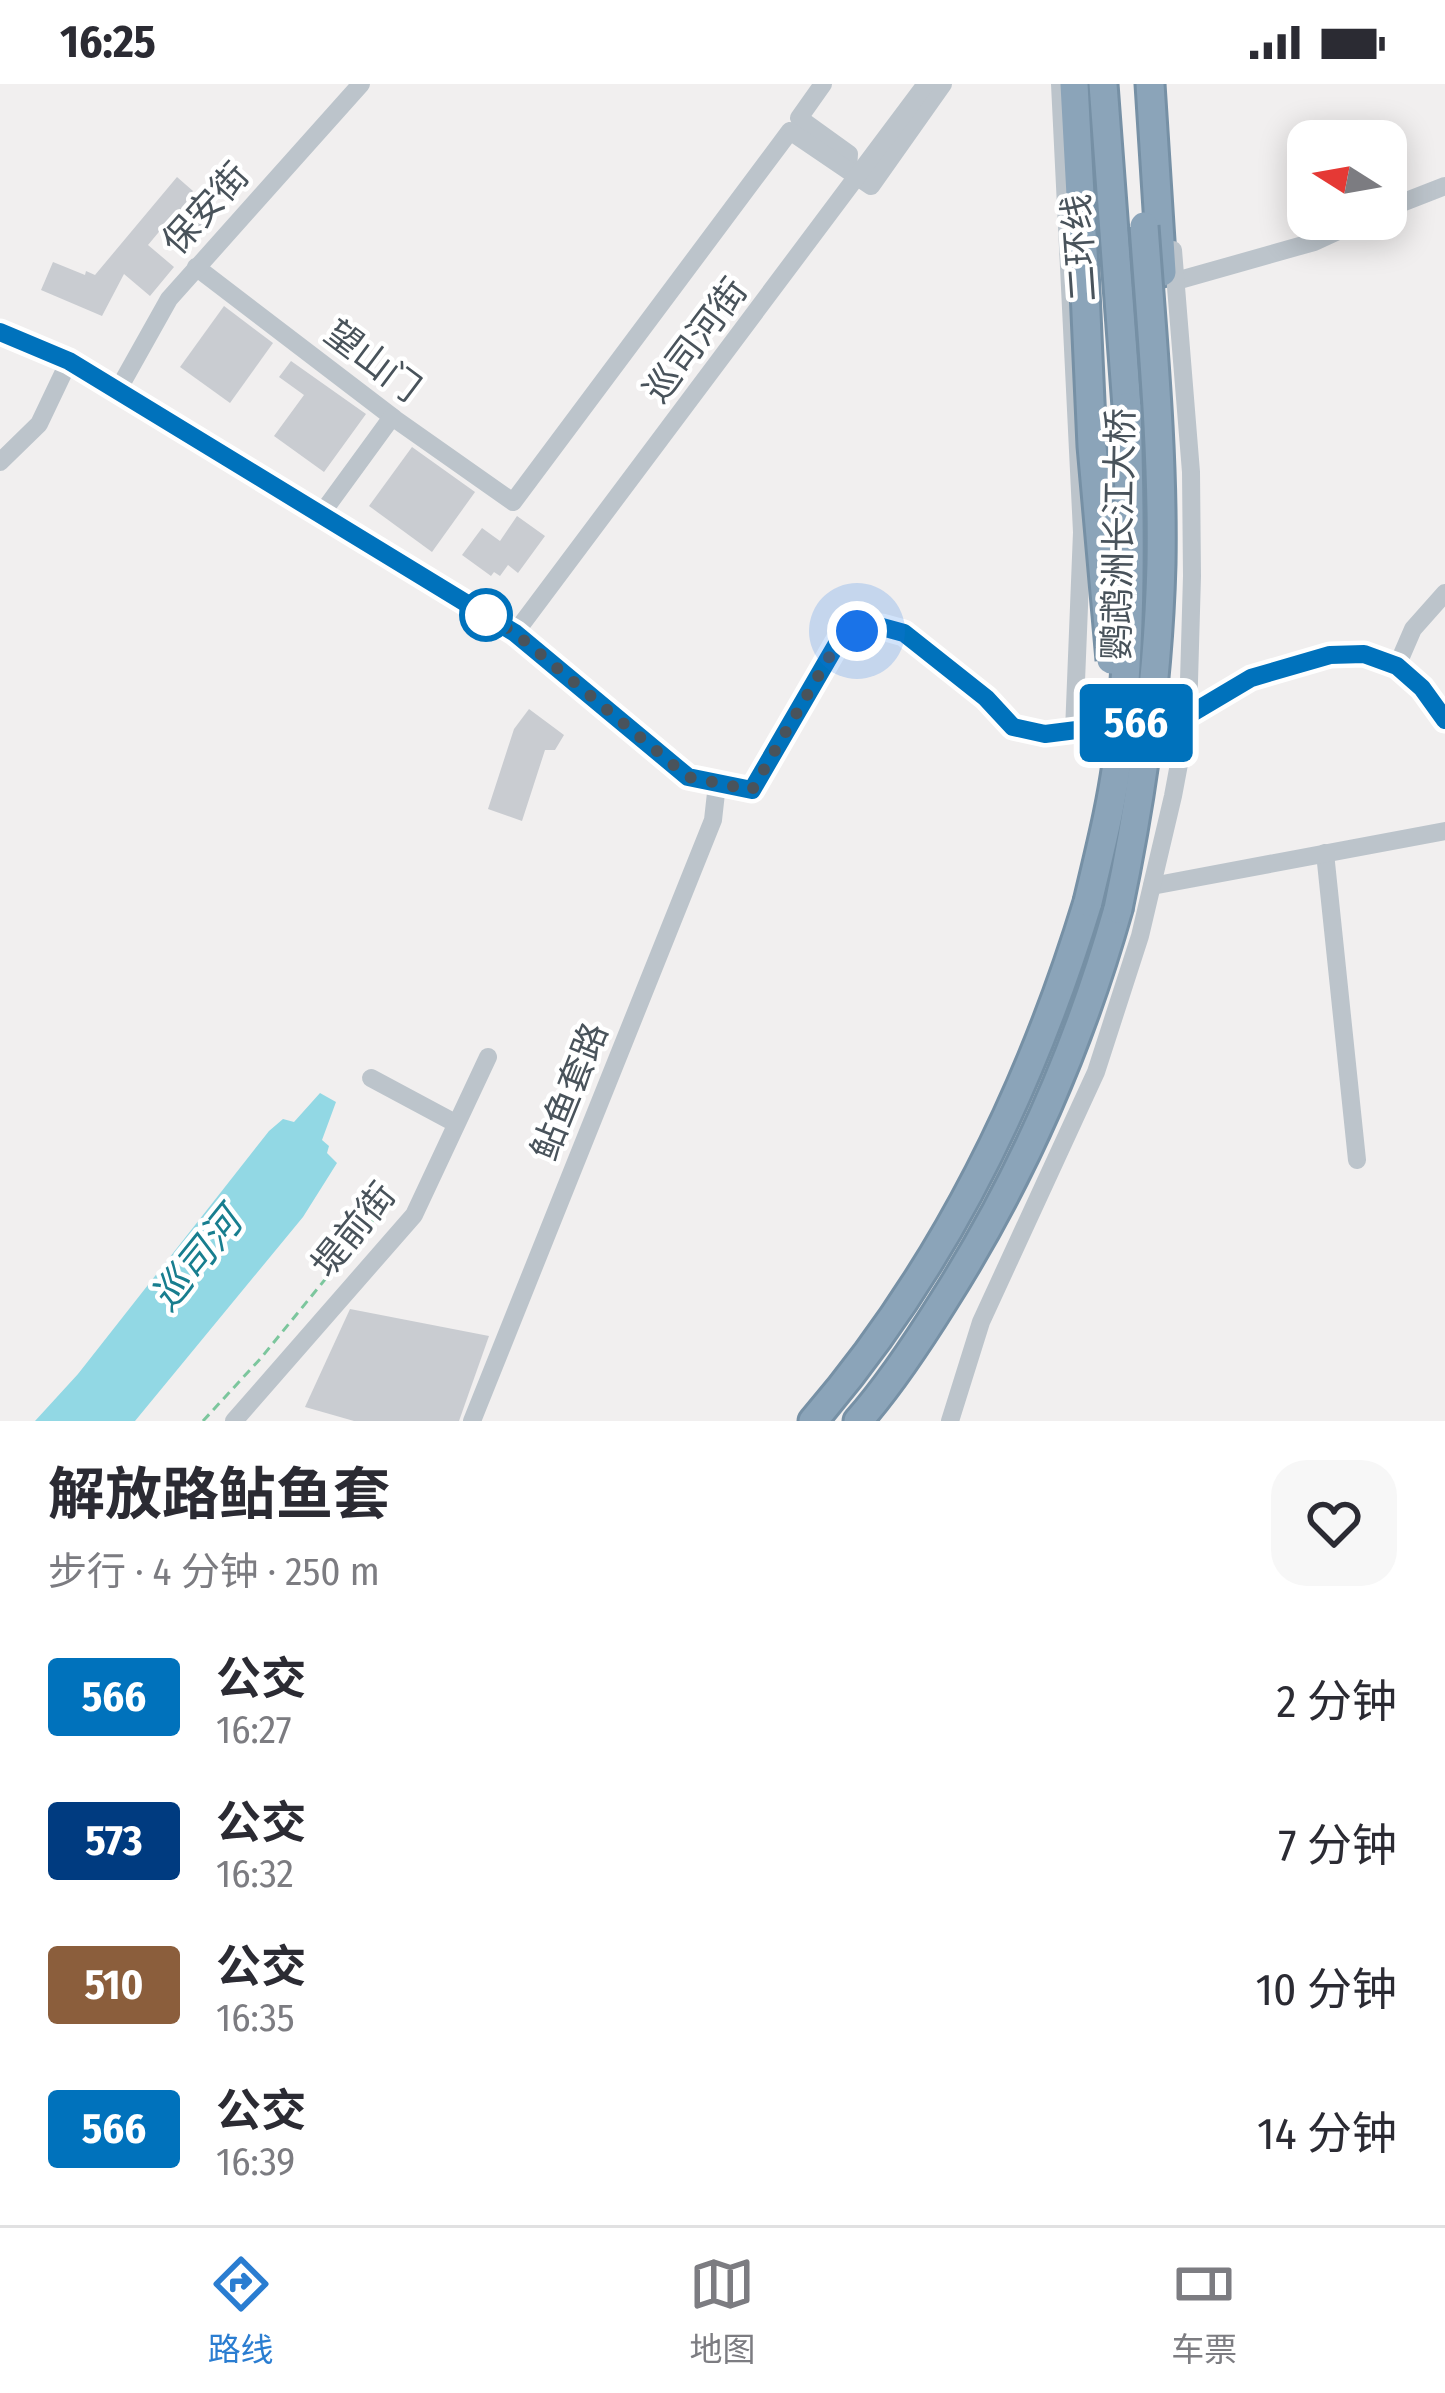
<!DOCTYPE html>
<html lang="zh">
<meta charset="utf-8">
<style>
body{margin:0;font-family:"Fira Sans Condensed","Noto Sans SC",sans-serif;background:#f7f7f7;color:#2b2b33;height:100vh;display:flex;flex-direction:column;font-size:45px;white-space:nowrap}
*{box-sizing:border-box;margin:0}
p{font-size:39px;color:#7c7c81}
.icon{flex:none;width:66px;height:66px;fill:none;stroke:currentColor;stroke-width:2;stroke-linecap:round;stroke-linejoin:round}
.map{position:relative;height:1337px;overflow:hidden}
.drawer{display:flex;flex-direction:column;background:#fff;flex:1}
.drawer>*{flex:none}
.badge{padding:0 24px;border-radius:9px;font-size:42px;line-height:78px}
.needle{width:78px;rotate:281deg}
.buttons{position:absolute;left:1287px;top:36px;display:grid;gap:24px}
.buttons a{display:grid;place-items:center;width:120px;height:120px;border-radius:24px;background:#fff;box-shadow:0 6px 30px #0003;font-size:60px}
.you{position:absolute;width:60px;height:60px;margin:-30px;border:9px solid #fff;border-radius:50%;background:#1a73e8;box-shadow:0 0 0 18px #1a73e833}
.map>.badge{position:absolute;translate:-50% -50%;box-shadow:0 0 0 6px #fff}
.round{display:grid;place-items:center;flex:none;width:126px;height:126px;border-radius:36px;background:#f7f7f7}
.summary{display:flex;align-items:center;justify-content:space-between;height:204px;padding:0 48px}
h1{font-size:57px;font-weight:700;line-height:90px}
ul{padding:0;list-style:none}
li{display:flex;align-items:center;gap:36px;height:144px;padding:0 48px}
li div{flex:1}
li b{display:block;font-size:45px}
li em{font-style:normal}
li .badge{min-width:132px;font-weight:700;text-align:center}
.status{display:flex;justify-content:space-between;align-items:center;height:84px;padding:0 60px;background:#fff;direction:ltr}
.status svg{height:33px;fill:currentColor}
.tab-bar{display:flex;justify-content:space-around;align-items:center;height:168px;border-top:3px solid #e1e1e2;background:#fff;font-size:33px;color:#7c7c81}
.tab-bar a{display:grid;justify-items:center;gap:6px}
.tab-bar .selected{color:#2a7dd1}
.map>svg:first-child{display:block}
.water{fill:#92d8e4}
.building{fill:#c9ccd1}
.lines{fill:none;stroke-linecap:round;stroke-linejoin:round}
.highway-casing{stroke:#7690a5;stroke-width:33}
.path{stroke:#7cc69d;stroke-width:3;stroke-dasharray:9 6;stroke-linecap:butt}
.minor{stroke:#bcc4cb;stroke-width:18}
.highway{stroke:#8ba4b9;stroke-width:27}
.highway-bridge-casing{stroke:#7690a5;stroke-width:33;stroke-linecap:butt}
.highway-bridge{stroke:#8ba4b9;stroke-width:27}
.line-casing{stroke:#fff;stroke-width:27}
.line{stroke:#0072bc;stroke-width:18}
.walk{stroke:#49535b;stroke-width:12;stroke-dasharray:0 21.6}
.stop-dot{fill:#fff;stroke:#0072bc;stroke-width:6}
.labels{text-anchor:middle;stroke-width:9;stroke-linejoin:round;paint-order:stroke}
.street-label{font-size:36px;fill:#49535b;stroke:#fff}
.water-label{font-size:39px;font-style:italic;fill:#187e8f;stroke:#fff}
</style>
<div class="status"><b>16:25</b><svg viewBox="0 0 49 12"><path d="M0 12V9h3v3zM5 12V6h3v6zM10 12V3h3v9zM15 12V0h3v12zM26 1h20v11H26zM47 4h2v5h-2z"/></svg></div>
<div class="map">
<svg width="1445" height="1337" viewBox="0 0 1445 1337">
<rect width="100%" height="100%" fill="#f1efef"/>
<path class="water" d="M320 1009 336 1018 322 1056 329 1062 327 1069 337 1079 303 1133 135 1337H35L78 1290 269 1047 283 1035 294 1038Z"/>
<g class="building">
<path d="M177 93 193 107 186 116 211 137 188 165 163 143 148 161 174 183 150 212 124 190 102 232 41 206 53 178 85 191 86 187 95 191Z"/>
<path d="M224 222 273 259 230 319 180 283Z"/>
<path d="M291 277 366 330 324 388 274 352 304 311 279 293Z"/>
<path d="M412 363 475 408 432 468 369 422Z"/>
<path d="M517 432 545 452 518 489 508 481 500 492 494 488 491 492 462 471 482 444 500 457Z"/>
<path d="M529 625 564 651 555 666H545L522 737 488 725 514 645Z"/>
<path d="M350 1225 489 1252 459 1337H354L305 1323Z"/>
</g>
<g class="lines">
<defs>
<g id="highway">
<path d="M1074 0 1084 185"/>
<path d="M1103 0 1127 323"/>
<path d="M1150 0 1162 188"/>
<path d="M813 1337C943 1186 1030 1008 1088 818"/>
<path d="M858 1337C890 1301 918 1258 943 1218 1022 1094 1078 966 1118 825"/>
</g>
</defs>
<use href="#highway" class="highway-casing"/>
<path class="path" d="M203 1337 261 1274 380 1128"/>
<g class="minor">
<path d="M823 0 799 34 849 70 848 85"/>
<path d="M1060 0 1082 448 1074 647"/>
<path d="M1386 125 1445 102"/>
<path d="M196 183 395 335 513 418 790 47 871 102 943 0"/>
<path d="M1176 197 1314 158 1364 135"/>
<path d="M0 248 69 277 515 549 688 693 752 706 842 551 882 543 904 549 986 614 1013 643 1045 650 1188 632 1251 594 1331 571 1364 570 1397 582 1422 604 1445 635"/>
<path d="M118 306 169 215 361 0"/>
<path d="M0 378 39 340 69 277"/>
<path d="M322 429 392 333"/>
<path d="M515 549 926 0"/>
<path d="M1397 582 1413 545 1445 509"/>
<path d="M1325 769 1357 1076"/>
<path d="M1152 802 1445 747"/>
<path d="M371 994 455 1039"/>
<path d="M234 1337 414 1131 488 973"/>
<path d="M472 1337 713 736 717 700"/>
<path d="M950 1337 981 1238 1096 988 1140 852 1173 712 1188 632 1192 492 1191 388 1173 166"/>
</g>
<use href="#highway" class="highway"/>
<defs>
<g id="highway-bridge">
<path d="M1084 185 1092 362 1111 576"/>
<path d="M1088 818C1100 767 1113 717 1119 664 1132 551 1130 437 1127 323"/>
<path d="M1118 825C1142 711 1158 596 1161 480 1163 367 1152 254 1144 142"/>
</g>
</defs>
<use href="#highway-bridge" class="highway-bridge-casing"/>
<use href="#highway-bridge" class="highway-bridge"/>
</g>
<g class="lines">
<defs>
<path id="line" d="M0 248 69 277 515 549 688 693 752 706 842 551 882 543 904 549 986 614 1013 643 1045 650 1187 632 1251 594 1330 571 1364 570 1397 582 1422 604 1445 636"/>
</defs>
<use href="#line" class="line-casing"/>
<use href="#line" class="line"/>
<path class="walk" d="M486 531 478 526 515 549 688 693 752 706 842 551 857 547"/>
</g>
<circle class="stop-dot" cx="486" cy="531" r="24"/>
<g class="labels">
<g class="street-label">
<text transform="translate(205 124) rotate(-48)" y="13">保安街</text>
<text transform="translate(1079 164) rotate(-94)" y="13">二环线</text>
<text transform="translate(695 256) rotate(-53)" y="13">巡司河街</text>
<text transform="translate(373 276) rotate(37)" y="13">望山门</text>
<text transform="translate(1118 450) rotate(-89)" y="13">鹦鹉洲长江大桥</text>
<text transform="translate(569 1007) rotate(-68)" y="13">鲇鱼套路</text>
<text transform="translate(353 1145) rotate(-51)" y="13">堤前街</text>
</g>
<g class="water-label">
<text transform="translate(196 1175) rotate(-51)" y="14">巡司河</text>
</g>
</g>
</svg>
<div class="buttons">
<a><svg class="needle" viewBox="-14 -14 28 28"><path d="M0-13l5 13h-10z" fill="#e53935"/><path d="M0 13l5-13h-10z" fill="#7c7c81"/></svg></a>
</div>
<div class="you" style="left:857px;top:547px"></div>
<b class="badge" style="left:1136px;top:639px;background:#0072bc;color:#fff">566</b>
</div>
<section class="drawer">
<div class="summary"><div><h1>解放路鲇鱼套</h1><p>步行 · 4 分钟 · 250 m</p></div><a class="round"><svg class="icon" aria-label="heart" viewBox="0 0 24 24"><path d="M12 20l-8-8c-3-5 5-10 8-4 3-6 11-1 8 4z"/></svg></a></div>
<ul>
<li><span class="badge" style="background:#0072bc;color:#fff">566</span><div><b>公交</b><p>16:27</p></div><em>2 分钟</em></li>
<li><span class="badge" style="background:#003b80;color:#fff">573</span><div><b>公交</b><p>16:32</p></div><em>7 分钟</em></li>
<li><span class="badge" style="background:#8b5e3c;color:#fff">510</span><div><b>公交</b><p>16:35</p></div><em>10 分钟</em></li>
<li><span class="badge" style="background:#0072bc;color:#fff">566</span><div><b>公交</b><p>16:39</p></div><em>14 分钟</em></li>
</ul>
</section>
<nav class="tab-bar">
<a class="selected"><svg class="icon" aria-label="directions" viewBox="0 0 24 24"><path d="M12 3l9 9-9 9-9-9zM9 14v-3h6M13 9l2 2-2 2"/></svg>路线</a>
<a><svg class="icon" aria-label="map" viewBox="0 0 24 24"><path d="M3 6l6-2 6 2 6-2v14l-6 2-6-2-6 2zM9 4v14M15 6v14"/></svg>地图</a>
<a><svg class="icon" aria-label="tickets" viewBox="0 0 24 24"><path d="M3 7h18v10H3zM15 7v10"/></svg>车票</a>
</nav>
